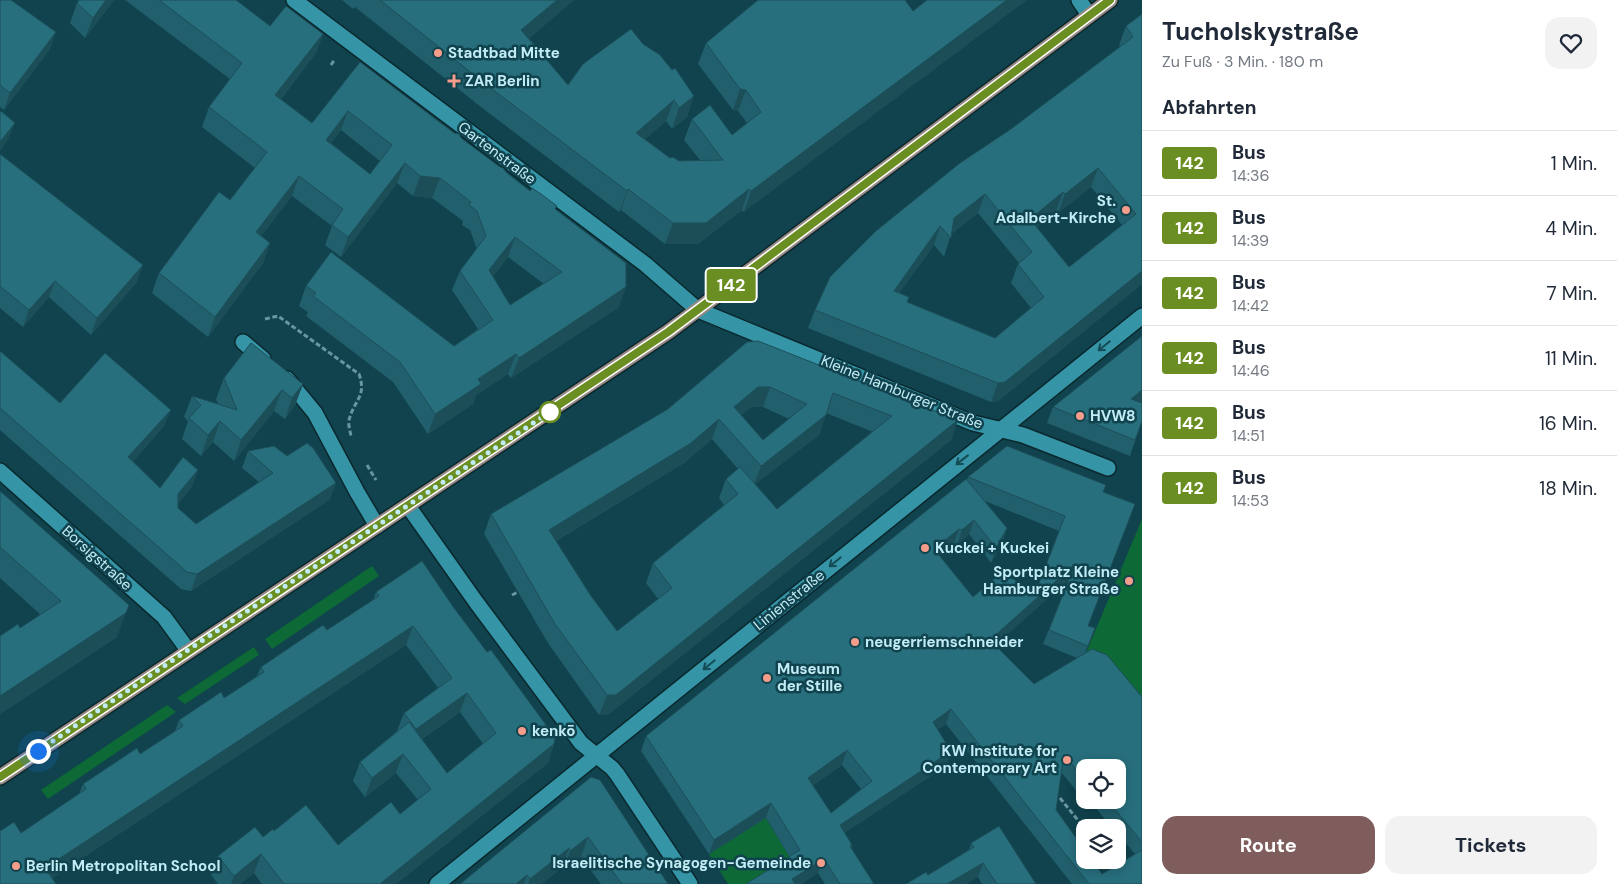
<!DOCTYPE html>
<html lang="de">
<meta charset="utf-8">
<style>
body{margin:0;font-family:"DM Sans",sans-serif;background:#f2f2f3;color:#1f2937;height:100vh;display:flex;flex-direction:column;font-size:19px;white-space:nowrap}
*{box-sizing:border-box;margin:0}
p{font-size:16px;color:#747a83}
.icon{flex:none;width:28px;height:28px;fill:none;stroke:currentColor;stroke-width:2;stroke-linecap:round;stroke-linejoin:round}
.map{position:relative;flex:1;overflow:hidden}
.sheet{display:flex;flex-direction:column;background:#fff;width:475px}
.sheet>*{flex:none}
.badge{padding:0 10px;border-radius:4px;font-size:18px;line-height:32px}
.fabs{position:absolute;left:1076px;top:759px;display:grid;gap:10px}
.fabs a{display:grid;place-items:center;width:50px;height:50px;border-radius:10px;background:#fff;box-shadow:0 2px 12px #0003;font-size:25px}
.you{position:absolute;width:25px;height:25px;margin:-12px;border:4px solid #fff;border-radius:50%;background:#1a73e8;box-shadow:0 0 0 8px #1a73e833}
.map>.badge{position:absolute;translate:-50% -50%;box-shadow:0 0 0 2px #fff}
h2{padding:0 20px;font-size:19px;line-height:45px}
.round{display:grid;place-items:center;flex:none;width:52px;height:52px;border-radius:15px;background:#f2f2f3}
.overview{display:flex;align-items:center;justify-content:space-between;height:85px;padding:0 20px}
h1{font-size:24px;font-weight:700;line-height:38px}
.action{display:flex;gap:10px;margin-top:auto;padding:10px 20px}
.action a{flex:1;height:58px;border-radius:15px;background:#7f5d5d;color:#fff;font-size:20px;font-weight:700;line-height:58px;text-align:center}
.action a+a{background:#f2f2f3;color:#1f2937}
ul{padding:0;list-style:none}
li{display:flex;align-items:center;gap:15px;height:65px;padding:0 20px;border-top:1px solid #e0e1e3}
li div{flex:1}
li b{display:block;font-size:19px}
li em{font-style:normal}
li .badge{min-width:55px;font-weight:700;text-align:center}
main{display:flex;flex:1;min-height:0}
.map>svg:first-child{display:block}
.green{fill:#0d6936}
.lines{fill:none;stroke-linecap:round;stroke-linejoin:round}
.minor-casing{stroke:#0a282d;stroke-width:18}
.major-casing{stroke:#0a282d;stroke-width:18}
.path{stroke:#67969f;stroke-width:3;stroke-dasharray:5 2.5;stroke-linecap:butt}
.minor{stroke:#3594a6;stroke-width:15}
.major{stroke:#968884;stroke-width:15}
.wall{fill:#225f6c;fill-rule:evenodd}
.shaded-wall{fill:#1c4e58}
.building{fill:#286f7d;stroke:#1c4e58;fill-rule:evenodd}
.oneway{stroke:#144b56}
.line-casing{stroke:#fff;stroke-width:11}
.line{stroke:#6b8e23;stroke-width:8}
.walk{stroke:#c2ecf5;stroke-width:5;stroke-dasharray:0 9}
.poi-dot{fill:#f49d8b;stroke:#10434d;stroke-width:2}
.stop-dot{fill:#fff;stroke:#6b8e23;stroke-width:2.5}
.labels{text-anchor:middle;stroke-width:5;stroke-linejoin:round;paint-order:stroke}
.poi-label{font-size:15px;font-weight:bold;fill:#c2ecf5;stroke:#10434d;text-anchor:start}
.street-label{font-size:15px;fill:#c2ecf5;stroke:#10434d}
</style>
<main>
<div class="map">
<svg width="1142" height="884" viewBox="0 0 1142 884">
<rect width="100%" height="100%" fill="#10434d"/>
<g class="green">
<path d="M1142 519V718L1083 660Z"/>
<path d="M372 566 379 576 272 649 265 639Z"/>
<path d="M254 647 259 655 185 704 177 698Z"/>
<path d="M167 705 176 712 48 799 41 790Z"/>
<path d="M765 817 794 864 763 884H728L709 854Z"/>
</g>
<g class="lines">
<defs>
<g id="minor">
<path d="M294 0 645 264 698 310 973 423 1023 435 1108 468"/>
<path d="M1079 0 1089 15"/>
<path d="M243 342 263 359"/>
<path d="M287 379 315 413 357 492 377 526"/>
<path d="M0 471 164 617 188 650"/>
<path d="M408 506 476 602 581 743 612 768 617 774 690 884"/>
<path d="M437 884 1142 316"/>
</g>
<path id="major" d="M0 777 668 332 1110 0"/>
</defs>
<use href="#minor" class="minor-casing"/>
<use href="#major" class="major-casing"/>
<g class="path">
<path d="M331 65 335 59"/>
<path d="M265 319 278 316 359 374C367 397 354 400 349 420 348 424 350 431 351 436"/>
<path d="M367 465 376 480"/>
<path d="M512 595 518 592"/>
<path d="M1060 798 1085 829"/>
<path d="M1111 860 1118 869"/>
</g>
<use href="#minor" class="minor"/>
<use href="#major" class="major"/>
</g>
<g class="wall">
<path d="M0 0 50 49 4 110 0 107Z"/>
<path d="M79 0H114L85 38 70 23 77 3Z"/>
<path d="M125 0H236L270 26 323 34 316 53 281 99 312 123 360 62 555 210 619 307 511 378 508 374 476 395 473 404 428 434 393 382 306 316 308 312 299 306 306 286 454 346 478 329 452 290 460 271 477 249 470 230 462 225 463 221 432 198 413 196 397 183 341 257 325 245 332 226 292 196 261 236 270 243 263 263 208 337 152 293 159 273 230 200 255 168 202 127 209 107 230 79ZM341 130 380 161 370 174 331 143ZM508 257 544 284 510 305 493 276Z"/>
<path d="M342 0H574L529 38 568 85 631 29 687 117 672 129 666 121 645 139 670 158 679 161 700 160 684 140 692 119 732 135 747 123 738 111 733 110 698 64 706 43 905 0 744 212 742 210 698 244H665L621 210 619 212 481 107 355 7 353 9Z"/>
<path d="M1142 14V284L998 401 991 402 808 328 815 310 1011 129 1120 47 1119 45 1126 26ZM1091 187 1122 225 1069 267 1037 227 1056 211 1058 213ZM978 213 1019 263 1018 264 1011 283 1031 308 995 338 907 302 909 297 899 293 934 245 944 257 951 234Z"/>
<path d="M0 154 137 282 91 335 49 297 23 327 0 308Z"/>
<path d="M1142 336V402L1141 403 1142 421 1130 456 1047 423 1053 407Z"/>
<path d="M747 342 958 420 951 440 609 714 599 715 548 643 484 534 491 514 668 409ZM751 407H763L789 419 763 440 741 415ZM826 413 873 432 777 509 755 484 819 435ZM712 439 738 469 726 479 719 498 724 505 653 563 646 583 658 599 617 631 591 596 556 541 684 463Z"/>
<path d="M0 351 60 403 164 426 133 461 160 488 192 487 178 503V508L196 524 259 482 242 468 248 451 287 456 336 483 329 500 191 591 181 589 0 430Z"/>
<path d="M224 378 303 384 295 405 285 419 274 411 234 461 213 442 201 456 182 439 188 421 184 417 192 396 218 404 216 399Z"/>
<path d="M968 477 1103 492 1088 626 1095 628 1085 653 1142 697V884H1072L946 724 937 730 951 751 946 766 844 833 852 845 851 848 874 884H825L818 873 789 856 766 818 709 854 641 751 646 736 967 480ZM985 501 1059 531 1036 591 973 597 939 555 954 543 957 545 969 534 991 563 1002 543 1007 528ZM1069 579 1043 644 1077 658 1034 684 995 645ZM842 765 861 789 831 813 813 785ZM1085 768 1118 800H1085ZM1061 772 1087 804 1091 802 1112 828H1118V834L1135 854 1102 874 1056 810Z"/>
<path d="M0 491 117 637 0 714V636L20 628 41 615 0 578Z"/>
<path d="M376 592 454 608 554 744 548 763 396 884H262L254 873 240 884H218L211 875 218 856 263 837 274 831 338 845 400 814 418 800 396 773 365 797 353 781 360 762 397 731 404 713 438 688 406 645 52 878 21 833 79 794 83 784 140 754 175 731 179 720 224 698 257 676 261 667 327 630 373 600ZM460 712 483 744 447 773 422 739Z"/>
<path d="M591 777 668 884H601L581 857 563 871 562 868 541 884H460Z"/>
<path d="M971 843 1036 884H982L978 877 928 875 969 850Z"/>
</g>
<g class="shaded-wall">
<path d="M106 0H114L85 38 93 18Z"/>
<path d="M557 0H574L514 51 521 30Z"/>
<path d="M1007 0H1027L744 212 751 191Z"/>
<path d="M56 32 50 49 4 110 10 93Z"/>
<path d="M323 34 316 53 268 115 275 95Z"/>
<path d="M740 89 746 90 738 111 733 110Z"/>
<path d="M694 96 687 117 672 129 679 108Z"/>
<path d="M674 100 666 121 628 154 636 133Z"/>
<path d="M348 111 341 130 318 160 326 140Z"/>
<path d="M15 123 8 140 0 151V142Z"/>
<path d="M405 163 397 183 341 257 348 237Z"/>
<path d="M1098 168 1091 187 1058 213 1065 194Z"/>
<path d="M299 176 292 196 249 252 256 232Z"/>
<path d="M420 176 440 178 432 198 413 196Z"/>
<path d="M628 189 621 210 619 212 627 191Z"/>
<path d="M749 189 742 210 698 244H665L673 223Z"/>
<path d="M1063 192 1056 211 1023 238 1030 219Z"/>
<path d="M985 194 978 213 949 236 954 218Z"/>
<path d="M940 226 934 245 887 310 894 291Z"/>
<path d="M515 237 508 257 482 290 489 270Z"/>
<path d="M270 243 263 263 208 337 215 317Z"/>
<path d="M143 265 137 282 91 335 97 318Z"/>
<path d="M1142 271V284L998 401 991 402 998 383Z"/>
<path d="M55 281 49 297 23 327 29 310Z"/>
<path d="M626 287 619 307 511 378 519 358Z"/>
<path d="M516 354 508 374 476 395 473 404 428 434 435 414 478 379Z"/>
<path d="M303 384 295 405 285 419 292 398Z"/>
<path d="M758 387H770L763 407H751L727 427 734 407Z"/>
<path d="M282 390 274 411 234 461 241 440Z"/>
<path d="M1142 390V402L1126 415 1131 399Z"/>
<path d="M171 410 164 426 122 474 128 457Z"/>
<path d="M826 415 819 435 753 486 761 466Z"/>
<path d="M719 419 712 439 684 463 542 549 549 530Z"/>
<path d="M958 420 951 440 609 714 599 715 607 695Z"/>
<path d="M220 421 213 442 201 456 208 435Z"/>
<path d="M198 470 192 487 172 511 178 494Z"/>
<path d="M336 483 329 500 191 591 197 574Z"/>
<path d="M974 520 969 534 957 545 962 530Z"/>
<path d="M1007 528 1002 543 991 563 996 548Z"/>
<path d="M959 529 954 543 929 563 934 549Z"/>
<path d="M1075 564 1070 579 985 654 990 640Z"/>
<path d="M129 605 117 637 0 714V696Z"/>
<path d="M413 626 406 645 43 884 45 868Z"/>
<path d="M467 693 460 712 409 748 416 729Z"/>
<path d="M951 709 946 724 927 737 933 722Z"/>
<path d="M554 744 548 763 396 884H380Z"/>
<path d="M847 750 842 765 803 793 808 778Z"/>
<path d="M951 751 946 766 834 840 840 825Z"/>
<path d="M403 754 396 773 365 797 372 778Z"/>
<path d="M1089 800H1092L1091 802 1087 804Z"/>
<path d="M771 803 766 818 709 854 714 840Z"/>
<path d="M588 837 581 857 563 871 570 851Z"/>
<path d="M569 848 562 868 541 884H528L530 879Z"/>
<path d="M261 854 254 873 240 884H231L234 876Z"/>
<path d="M824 859 818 873 802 884H790L792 879Z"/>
<path d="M983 863 978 877 967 884H947Z"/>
<path d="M527 875 524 884H516Z"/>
</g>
<g class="building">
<path d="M0 0H11L56 32 10 93 0 85Z"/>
<path d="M79 0H106L93 18 77 3Z"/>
<path d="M159 0H236L270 26 286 6 323 34 275 95 312 123 360 62 454 133 459 134 461 138 500 167 503 168 507 173 530 191 532 188 541 194 557 206 555 209 626 263V287L519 358 516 354 478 379 481 384 435 414 400 362 313 296 316 293 306 286 331 252 454 346 493 320 460 271 486 236 477 211 469 205 471 202 440 178 420 176 405 163 348 237 332 225 343 209 299 176 256 232 270 243 215 317 159 273 219 192 230 200 267 152 209 107 242 63ZM348 111 392 145 370 174 326 140ZM515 237 562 272 510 305 489 270Z"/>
<path d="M380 0H557L521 30 568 85 583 64 631 29 643 44 660 55 672 70 675 68 694 96 679 108 674 100 636 133 670 158 673 157 679 161 723 160 692 119 710 105 732 135 761 112 746 90 740 89 706 43 758 0H905L913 11 927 0H1007L751 191 749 189 706 223H673L628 189 627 191 488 86Z"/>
<path d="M1142 14V271L1005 382 998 383 815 310 830 277 876 231 960 163 1011 129 1133 37 1126 26ZM1098 168 1136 214 1069 267 1030 219 1063 192 1065 194ZM985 194 1032 252 1018 264 1044 297 995 338 907 302 909 297 894 291 940 226 951 238 954 218Z"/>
<path d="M1 111 15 123 0 142V112Z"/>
<path d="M0 154 143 265 97 318 55 281 29 310 0 286Z"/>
<path d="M1142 336V390L1131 399 1142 403V421L1135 440 1053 407Z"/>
<path d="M758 341 958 420 616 695H607L555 624 491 514 668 409 747 342ZM758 387H770L807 404 763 440 734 407ZM833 393 892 416 777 509 740 467 726 479 738 494 653 563 672 588 617 631 591 596 549 530 691 443 719 419 761 466 826 415Z"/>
<path d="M251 343 303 384 292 398 282 390 241 440 220 421 208 435 189 418 201 405 192 396 237 410 224 378Z"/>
<path d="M0 351 60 403 105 353 171 410 128 457 160 488 183 457 198 470 178 494V508L196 524 273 473 248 451 274 446 287 456 307 443 313 448 336 483 197 574 187 572 0 408Z"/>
<path d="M1007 446 1106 485 1103 492 1135 504 1088 626 1095 628 1088 646 1049 630 1075 564 990 640 1034 684 1092 649 1107 655 1142 697V842L1107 800H1118V768H1085V781L1064 754 1056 810 1085 850V860H1092L1102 874 1142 850V884H1089L951 709 933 722 951 751 840 825 852 845 850 846 874 884H840L824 859 792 879 795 884H746L800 850 771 803 714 840 646 736 966 479 1007 528 996 548 974 520 962 530 959 529 934 549 973 597 1001 573 1036 591 1065 516 968 477ZM847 750 872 781 831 813 808 778Z"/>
<path d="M0 491 129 605 126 613 0 696V636L18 624 20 628 61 601 0 547Z"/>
<path d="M422 561 454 608 487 652 491 650 555 737 554 744 380 884H284L261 854 234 876 218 856 255 827 263 837 273 829 274 831 306 805 338 845 391 802 400 814 431 789 403 754 372 778 360 762 409 722 447 773 496 733 467 693 416 729 404 713 452 678 413 626 45 868 56 884H0V831L14 822 21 833 86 789 83 784 137 748 140 754 183 726 179 720 221 692 224 698 264 672 261 667 323 625 327 630 379 596 376 592Z"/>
<path d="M591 777 600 780 668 884H622L588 837 570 851 569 848 530 879 527 875 516 884H460Z"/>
<path d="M999 826 1036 884H997L983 863 947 884H906L926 872 928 875 974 847 971 843Z"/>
</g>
<defs><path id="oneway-shaft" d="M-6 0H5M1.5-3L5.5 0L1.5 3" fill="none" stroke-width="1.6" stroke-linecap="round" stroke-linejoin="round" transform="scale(1.25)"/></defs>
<g class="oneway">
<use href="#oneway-shaft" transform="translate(1104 346) rotate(141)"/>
<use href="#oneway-shaft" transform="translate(962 460) rotate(142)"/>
<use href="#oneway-shaft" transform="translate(835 562) rotate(141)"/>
<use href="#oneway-shaft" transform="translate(709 665) rotate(141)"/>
</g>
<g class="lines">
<defs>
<path id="line" d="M0 777 668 332 1110 0"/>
</defs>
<use href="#line" class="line-casing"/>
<use href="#line" class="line"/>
<path class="walk" d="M38 751 188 650 553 410 550 412"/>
</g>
<g class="poi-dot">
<circle cx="438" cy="53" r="5"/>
<path d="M451.5 73.5h5v5h5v5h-5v5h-5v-5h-5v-5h5z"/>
<circle cx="1126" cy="210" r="5"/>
<circle cx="1080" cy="416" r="5"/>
<circle cx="925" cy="548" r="5"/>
<circle cx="1129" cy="581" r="5"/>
<circle cx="855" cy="642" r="5"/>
<circle cx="767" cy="678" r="5"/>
<circle cx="522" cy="731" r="5"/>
<circle cx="1067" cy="760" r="5"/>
<circle cx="821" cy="863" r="5"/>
<circle cx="16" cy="866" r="5"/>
</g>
<circle class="stop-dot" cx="550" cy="412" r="10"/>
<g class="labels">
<g class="poi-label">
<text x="448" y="58">Stadtbad Mitte</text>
<text x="465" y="86">ZAR Berlin</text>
<text x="1116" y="206" text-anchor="end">St.<tspan x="1116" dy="17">Adalbert-Kirche</tspan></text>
<text x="1090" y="421">HVW8</text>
<text x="935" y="553">Kuckei + Kuckei</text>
<text x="1119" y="577" text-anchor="end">Sportplatz Kleine<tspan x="1119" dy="17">Hamburger Straße</tspan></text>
<text x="865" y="647">neugerriemschneider</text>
<text x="777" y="674">Museum<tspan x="777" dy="17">der Stille</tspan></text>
<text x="532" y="736">kenkō</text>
<text x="1057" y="756" text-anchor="end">KW Institute for<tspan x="1057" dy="17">Contemporary Art</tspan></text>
<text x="811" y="868" text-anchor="end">Israelitische Synagogen-Gemeinde</text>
<text x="26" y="871">Berlin Metropolitan School</text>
</g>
<g class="street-label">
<text transform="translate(497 153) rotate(37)" y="5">Gartenstraße</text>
<text transform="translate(902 392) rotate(22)" y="5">Kleine Hamburger Straße</text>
<text transform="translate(97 558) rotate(42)" y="5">Borsigstraße</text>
<text transform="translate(789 600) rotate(-39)" y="5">Linienstraße</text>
</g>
</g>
</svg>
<div class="fabs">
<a><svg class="icon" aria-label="locate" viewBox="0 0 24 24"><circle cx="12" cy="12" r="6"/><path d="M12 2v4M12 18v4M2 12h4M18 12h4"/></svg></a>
<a><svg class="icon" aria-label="layers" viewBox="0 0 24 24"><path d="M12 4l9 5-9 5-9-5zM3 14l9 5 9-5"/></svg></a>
</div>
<div class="you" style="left:38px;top:751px"></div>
<b class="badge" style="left:731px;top:285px;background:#6b8e23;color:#fff">142</b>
</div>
<section class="sheet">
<div class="overview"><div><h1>Tucholskystraße</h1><p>Zu Fuß · 3 Min. · 180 m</p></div><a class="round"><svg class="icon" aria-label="heart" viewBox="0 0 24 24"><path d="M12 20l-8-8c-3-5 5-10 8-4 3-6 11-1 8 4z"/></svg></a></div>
<h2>Abfahrten</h2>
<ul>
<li><span class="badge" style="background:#6b8e23;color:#fff">142</span><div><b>Bus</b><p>14:36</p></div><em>1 Min.</em></li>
<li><span class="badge" style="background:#6b8e23;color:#fff">142</span><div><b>Bus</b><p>14:39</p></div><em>4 Min.</em></li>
<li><span class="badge" style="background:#6b8e23;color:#fff">142</span><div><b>Bus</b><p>14:42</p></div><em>7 Min.</em></li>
<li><span class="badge" style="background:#6b8e23;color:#fff">142</span><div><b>Bus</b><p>14:46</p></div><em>11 Min.</em></li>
<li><span class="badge" style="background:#6b8e23;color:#fff">142</span><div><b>Bus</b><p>14:51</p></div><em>16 Min.</em></li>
<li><span class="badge" style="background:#6b8e23;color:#fff">142</span><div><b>Bus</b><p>14:53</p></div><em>18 Min.</em></li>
</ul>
<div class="action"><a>Route</a><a>Tickets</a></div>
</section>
</main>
